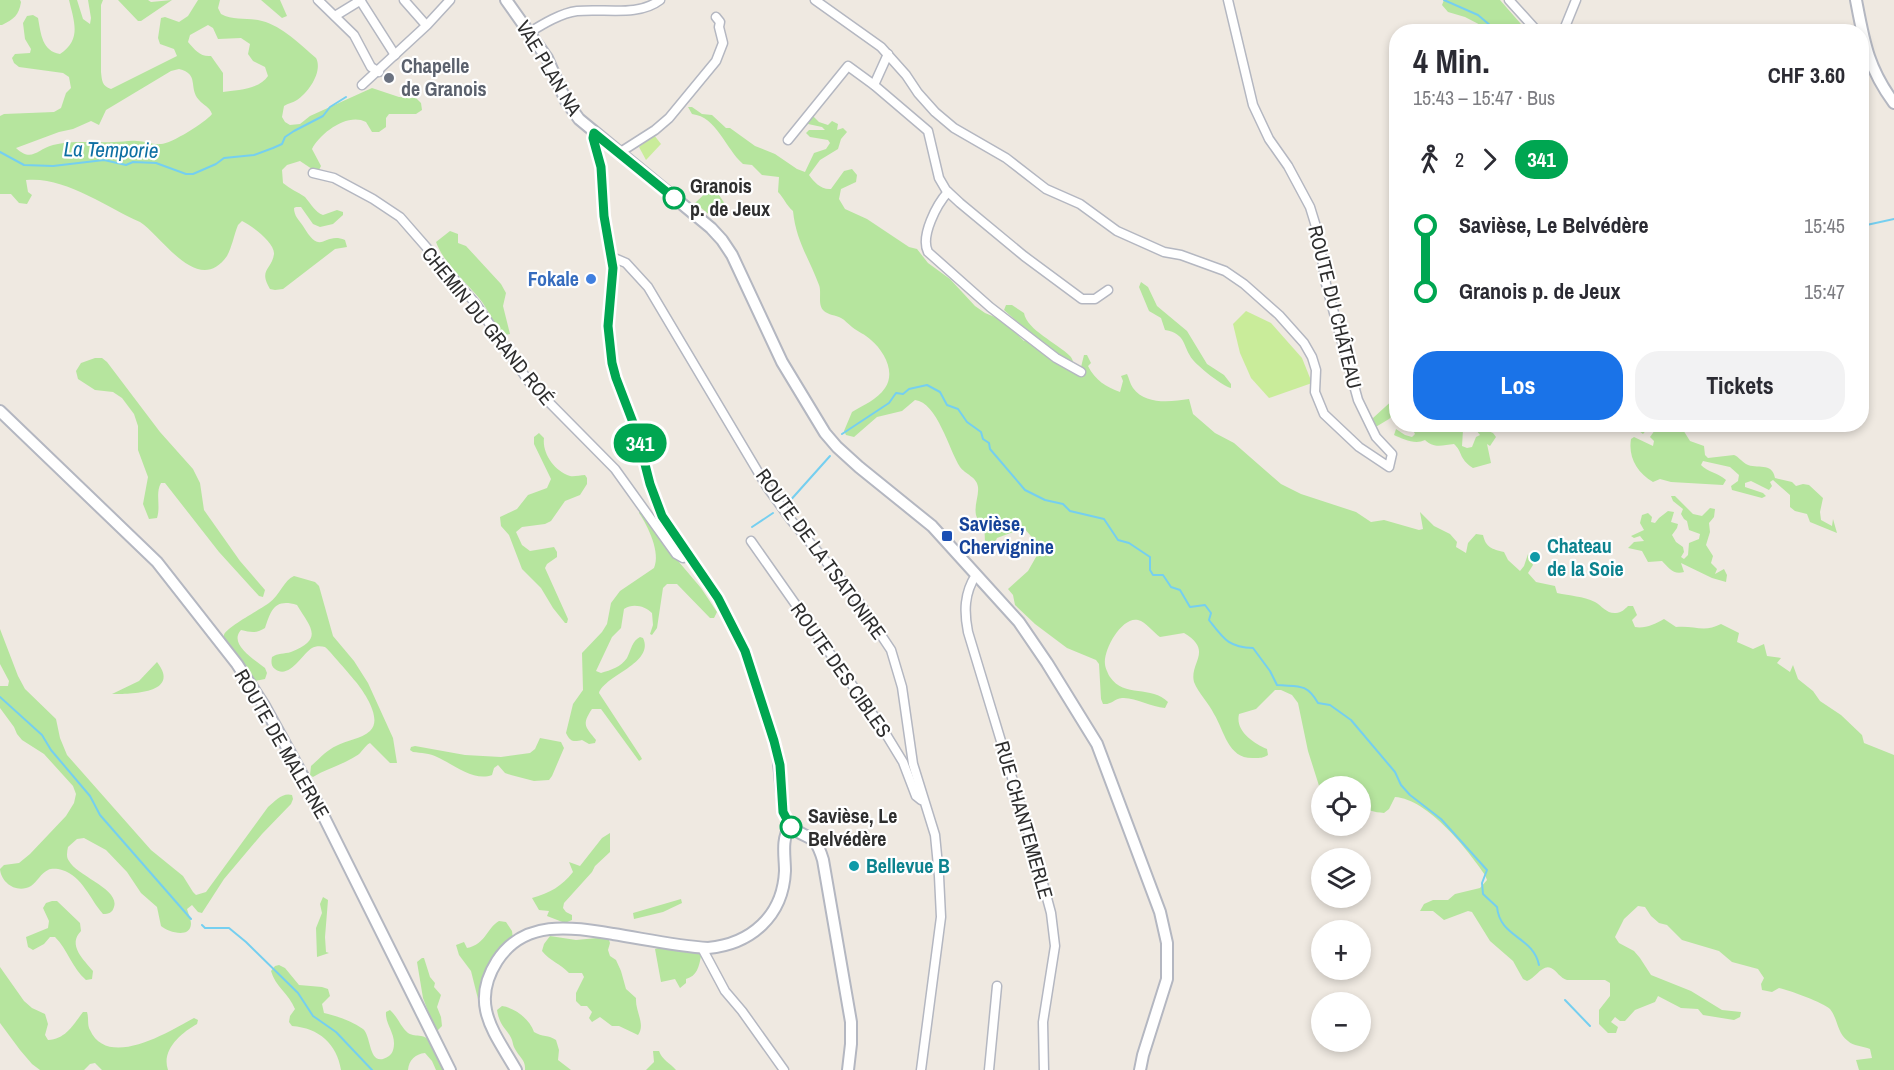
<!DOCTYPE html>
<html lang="de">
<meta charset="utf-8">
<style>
body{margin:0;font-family:"Archivo Narrow",sans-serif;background:#f2f2f3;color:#2b2b33;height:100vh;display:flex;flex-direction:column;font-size:22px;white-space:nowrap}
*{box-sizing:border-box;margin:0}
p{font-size:20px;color:#7c7c81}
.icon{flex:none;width:33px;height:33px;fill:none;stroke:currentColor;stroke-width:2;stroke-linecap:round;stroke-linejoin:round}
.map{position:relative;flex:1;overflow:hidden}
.side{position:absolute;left:1389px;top:24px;width:480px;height:408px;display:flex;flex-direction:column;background:#fff;border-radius:24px;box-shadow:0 3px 9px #0003}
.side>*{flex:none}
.badge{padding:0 12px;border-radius:20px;font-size:21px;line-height:39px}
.tools{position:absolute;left:1311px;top:776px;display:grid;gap:12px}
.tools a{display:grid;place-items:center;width:60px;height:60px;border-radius:50%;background:#fff;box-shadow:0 3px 9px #0003;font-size:30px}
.map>.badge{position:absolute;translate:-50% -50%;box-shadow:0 0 0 3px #fff}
.legs{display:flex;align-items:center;gap:9px;height:66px;padding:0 24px;font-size:20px}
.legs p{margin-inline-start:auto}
.overview{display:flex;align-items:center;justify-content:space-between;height:102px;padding:0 24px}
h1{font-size:33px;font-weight:700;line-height:45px}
.primary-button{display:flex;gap:12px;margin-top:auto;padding:12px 24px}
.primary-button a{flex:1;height:69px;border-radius:24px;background:#1a73e8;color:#fff;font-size:24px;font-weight:700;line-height:69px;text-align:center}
.primary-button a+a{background:#f2f2f3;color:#2b2b33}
ul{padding:0 24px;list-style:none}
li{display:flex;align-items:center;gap:21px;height:66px;font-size:22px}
li i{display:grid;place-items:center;width:9px;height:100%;margin:0 8px;background:currentColor}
li i::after{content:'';width:15px;height:15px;margin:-8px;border:4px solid;border-radius:50%;background:#fff}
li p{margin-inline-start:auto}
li:first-child i{background:linear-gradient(#0000 50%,currentColor 0)}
li:last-child i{background:linear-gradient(currentColor 50%,#0000 0)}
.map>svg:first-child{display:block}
.green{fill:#b6e59e;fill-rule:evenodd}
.pitch{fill:#c9ec9a}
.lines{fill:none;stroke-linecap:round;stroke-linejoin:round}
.stream{stroke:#75cff0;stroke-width:2}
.minor-casing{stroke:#b4b7c1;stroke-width:11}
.tertiary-casing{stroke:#b4b7c1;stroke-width:14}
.minor{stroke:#fff;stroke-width:8}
.tertiary{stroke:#fff;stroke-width:10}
.line-1-casing{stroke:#fff;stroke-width:14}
.line-1{stroke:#00a651;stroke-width:9}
.worship-dot{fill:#6b7280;stroke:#fff;stroke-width:2}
.stop-1-dot{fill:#fff;stroke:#00a651;stroke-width:3}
.shop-dot{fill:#3f7fe0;stroke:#fff;stroke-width:2}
.transit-dot{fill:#1a4fb4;stroke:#fff;stroke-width:2}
.culture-dot{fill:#0f9aa8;stroke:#fff;stroke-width:2}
.labels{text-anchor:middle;stroke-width:4.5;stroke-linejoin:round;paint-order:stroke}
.worship-label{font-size:20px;font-weight:bold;fill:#5b616d;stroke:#fff;text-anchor:start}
.street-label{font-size:20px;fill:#2e2e2e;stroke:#fff}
.stop-label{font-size:20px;font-weight:bold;fill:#2e2e2e;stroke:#fff;text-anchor:start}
.shop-label{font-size:20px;font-weight:bold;fill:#366cbe;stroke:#fff;text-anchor:end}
.transit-label{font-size:20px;font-weight:bold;fill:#164399;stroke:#fff;text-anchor:start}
.culture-label{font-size:20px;font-weight:bold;fill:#0d838f;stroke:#fff;text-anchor:start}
.water-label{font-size:21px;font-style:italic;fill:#0d6fa3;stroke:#fff}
</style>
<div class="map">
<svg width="1894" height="1070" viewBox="0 0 1894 1070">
<rect width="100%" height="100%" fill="#efe9e1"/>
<g class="green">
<path d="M0 0H20L21 2C19 15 14 19 2 25H0Z"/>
<path d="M69 0H77L83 19 90 24 91 18 88 0H103L101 5V72C102 81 102 86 111 89L177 56 174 49 160 44 158 38 161 18 165 17 179 22 188 16 198 0H220L218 8 221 14C234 21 248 17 262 21 282 26 301 45 316 58 323 71 309 92 297 100 293 103 288 103 284 106L282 117 285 122 290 125 300 124 310 116 372 88 399 97 416 98 421 103 422 110 416 114H389L386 118V127L379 132H372L366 122C348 112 320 133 312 149L321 166 319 170 315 171 300 161 287 165 282 170 283 183C290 189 298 192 305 197 311 204 315 212 323 215L337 210 343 212V215L333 224 320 227 313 224 301 207H296L294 208C294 216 299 220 303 226 322 258 323 231 345 240L347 247 335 249 283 289 275 290 270 289C258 269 272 270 274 254 275 243 251 225 242 221L238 225C234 235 232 247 227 256 198 297 162 236 140 222 106 207 65 176 26 180L28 192 32 195 27 204 19 203 11 194H0V116L4 114 54 112 61 108 66 93 71 88 69 77 63 73 19 67 14 63 12 58 15 54 30 53 31 49 25 39 23 23 27 16 33 15 38 18C41 34 42 51 60 54 82 40 74 21 69 0ZM208 25 213 28 218 39 241 38 250 44 248 54 253 61 265 67 268 76C260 89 237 90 223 92V73L211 56C200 57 195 50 188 42L190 35ZM179 69C200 74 188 88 199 100 204 106 209 106 212 114 206 122 171 144 161 144 153 145 145 141 137 141 130 140 122 142 114 142 94 143 73 140 53 145 37 149 32 163 16 148L59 132 73 129 91 121 99 125 106 110 171 71Z"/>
<path d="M118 0H148L151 2 172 0 141 21H138Z"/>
<path d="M261 0H280L287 16 282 18Z"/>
<path d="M1444 0H1500L1527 31H1492L1465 17 1448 12 1442 5Z"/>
<path d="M688 107H692L702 114 712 115 726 128H730L755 146 775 154 797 169 805 172 814 153 826 149 830 143 828 140 810 137 806 133 809 130H825L822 127 808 124 810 117 813 116 819 122 828 125 832 121 838 124 837 130 843 128 847 132 841 139 838 149 820 160 809 175C814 182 821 190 831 189L844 171 852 169 857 175 856 182 841 189 839 199 845 209 867 219 909 247 917 249 928 263 950 279 975 306 985 313 1002 320 1024 341 1029 337 1030 333 1004 310 1006 305H1012L1024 313C1027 330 1057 343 1070 356 1073 359 1074 365 1076 370L1081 367 1084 355H1087L1091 363 1088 366C1095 380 1106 387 1120 392L1123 381 1121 376 1127 374C1129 378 1130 384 1133 388 1145 405 1171 402 1189 399L1193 414 1215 433 1234 443 1281 484 1301 494 1356 512 1371 522 1384 520 1419 530 1423 529 1420 512 1434 526 1450 534 1457 542 1456 547 1466 553 1468 543 1476 534 1483 535C1486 548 1492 549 1504 552L1508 560 1520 571 1524 566 1528 554 1533 565 1528 573 1536 582 1555 586 1557 593C1570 596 1583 596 1595 602 1602 606 1607 614 1616 613 1621 613 1625 609 1628 606H1633L1637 615 1632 620 1635 627C1644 629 1656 624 1664 619L1676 627C1694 625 1704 633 1721 624L1739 633 1737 642 1753 649 1764 644 1767 656 1781 658 1777 663 1790 672 1793 665 1798 679 1813 691 1820 701 1841 715 1862 735 1864 743 1894 755V1070H1859L1856 1060 1872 1058 1870 1049C1863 1046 1853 1046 1848 1041 1837 1033 1838 1019 1830 1009 1824 1003 1789 990 1779 988L1772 992 1762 990 1761 984 1764 978 1758 969 1732 962 1719 951 1682 940 1667 925 1659 923 1651 916 1645 907 1638 906 1624 919 1615 937 1619 943 1634 951 1640 958 1651 975 1691 991 1722 1010 1741 1012 1740 1017 1734 1020 1703 1015 1698 1009 1681 1008 1658 996 1655 1002 1635 1010 1625 1021H1620L1615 1017 1611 1022 1618 1027 1616 1033H1608L1599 1024V1010L1610 996V983L1605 980H1567C1560 978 1557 971 1551 968 1542 964 1535 979 1527 981L1523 979 1513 961 1490 941 1472 912 1468 911 1444 920 1433 911H1420L1424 904 1433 900H1448L1455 894 1480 888 1487 880 1485 875C1468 850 1428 799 1395 797L1389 809 1384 813C1374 812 1367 811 1361 803L1360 786H1322L1321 792 1308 751 1298 703 1292 695 1281 690H1275L1256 709 1239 714C1235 731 1253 743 1267 749L1268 755C1263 758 1260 758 1255 758 1228 760 1225 732 1214 714 1209 703 1198 693 1194 682 1189 663 1214 651 1184 633L1160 637C1153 632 1146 622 1138 620 1122 616 1103 650 1105 664 1105 667 1108 674 1110 677 1124 698 1152 685 1168 702L1165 708C1151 707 1135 697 1122 698 1114 699 1111 705 1103 704L1101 699 1099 664 1096 660 1067 648 1035 624 1015 605 1013 595 1008 589 1028 571 1040 550 1036 542 1024 528 997 538 993 547 986 550C984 542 986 534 983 527 981 522 977 519 976 515 974 505 979 496 978 487 977 477 965 474 960 467 949 450 937 402 915 400L902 411 877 417 854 437 846 435 844 431 852 412C863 405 877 400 885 388 896 372 884 351 871 340 865 334 858 332 852 327 848 324 845 320 841 318 836 315 828 315 824 311 817 305 822 293 819 285 809 258 796 241 793 211 786 205 784 198 778 192L779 177 762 175 752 165 743 164C725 148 717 117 692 114Z"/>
<path d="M713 186 725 204 711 216 695 203Z"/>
<path d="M450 231 458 234V243L466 246 501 284 506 293 503 306 510 334 500 336C493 323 489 310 479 298 464 280 445 265 436 242Z"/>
<path d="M1141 282 1148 287 1157 306 1187 331 1207 364 1224 375 1231 384V388C1222 386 1199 367 1193 360 1182 346 1187 334 1165 330L1161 318 1149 311 1139 287Z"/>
<path d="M95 358H102L107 362 160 432 193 469 200 483 204 510 240 561 265 590 263 597 259 596 219 552 165 483H161C155 493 161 506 157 518L149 519 143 504 148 477 138 450V426L134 414 122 398 113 392 95 390 78 379 76 371 81 363Z"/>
<path d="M1396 397V412L1389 419 1374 428 1368 416 1373 418Z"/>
<path d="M1406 425H1466L1463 430 1462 446 1467 448 1472 447 1476 437 1480 435 1476 430 1481 428 1493 433 1496 437 1490 446 1487 444 1491 463 1473 468C1458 458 1463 452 1454 444 1443 445 1434 449 1425 440 1415 445 1403 439 1394 435L1396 429 1405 435 1412 437 1415 434 1412 428Z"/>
<path d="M1641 425H1680L1690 441 1704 446 1705 455 1708 458 1734 455C1739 457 1741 461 1746 464 1757 470 1772 461 1775 478L1792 482 1796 486 1803 484 1809 485 1823 498 1820 512 1821 520 1832 526 1833 519 1837 533 1810 522 1807 514 1795 511 1790 507V495L1773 480 1770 482 1772 486 1769 490 1751 481 1745 483V487L1763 493 1766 496 1762 498 1732 490 1731 486 1738 481 1739 475 1730 467 1703 461 1701 465C1707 472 1719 473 1726 480L1723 485 1671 482 1660 479 1653 482C1637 473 1628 457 1631 439L1634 437 1653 446 1654 441 1650 437 1655 430 1649 427 1643 434 1639 431Z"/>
<path d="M539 433 544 438C542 453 554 471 570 476 574 477 580 475 585 475L587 478V484L580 495 565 501 551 521 545 524 522 527 516 532 522 545 530 551 554 547 557 552V557L547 564 545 568 568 619 567 623H565L553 608 541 588 522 569 509 535 501 526 500 517 517 509 528 495 547 488 551 479 534 444V437Z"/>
<path d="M1671 496H1675L1693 514 1702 516 1710 508 1715 509 1714 517 1709 523 1710 532 1706 545 1713 556 1711 563 1717 569 1715 574 1724 569 1727 575 1726 582 1712 578 1681 563 1684 572C1673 575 1669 568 1662 561L1648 562 1642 551 1628 548 1634 542 1644 541 1640 536 1634 538 1631 536 1644 530 1640 523 1642 515 1648 513 1652 517 1651 522 1655 523 1659 518 1668 511 1674 512 1671 522 1678 524 1677 528 1672 535 1676 542 1683 547 1684 552 1681 557 1684 559 1688 555 1689 543 1699 539 1700 534 1689 530 1687 521 1684 519 1681 514 1683 509 1673 501Z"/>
<path d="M640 510 673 555 701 588 717 612 714 618H710L677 584H667L663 588 657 628 652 635 650 634 653 625 652 613C645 606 633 603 624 609L621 628 612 637 596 671 601 673C611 670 621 667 627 658 631 650 632 641 640 637L643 638C655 663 605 675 599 693L641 757 642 759 639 761 601 709H592C581 725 586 727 596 740L595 743 589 744 582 740C574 742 570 742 566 733L573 704 583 690 582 653 602 632 607 624 611 603 620 591 654 568C661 553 648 526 639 513Z"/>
<path d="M294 576 315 582 319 586 333 636 354 661 368 683 393 738 397 763H390L370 743C364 746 362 753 356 756 342 765 326 769 313 777L310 775 311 766C319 759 327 750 336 746 347 740 361 739 370 731 383 719 364 692 356 682 352 677 328 649 325 647 321 646 315 646 312 648 302 654 289 680 275 669 271 666 271 662 272 657 278 653 284 654 291 652 324 639 311 628 297 605 274 598 271 611 265 628 255 634 251 632 241 630 228 644 255 660 265 668L267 673 265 679 255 681C247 673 241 664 234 655 231 650 223 641 224 635 225 628 261 609 269 603 280 595 284 580 294 576Z"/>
<path d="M0 629 18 676 25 689 56 719 60 738 67 755 151 850 183 876 193 892 196 895 206 892 268 807C275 801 283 792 292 795L293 799 291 804 262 834 224 879 202 913 198 912 192 905 187 909C188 913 191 919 191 924 190 939 168 932 161 926L157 907 141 893 127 872 106 850 84 838 77 839 68 847C67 852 66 857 69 861 77 876 120 889 114 907 112 913 109 914 103 914 90 899 82 876 62 870 58 869 52 868 48 870 41 873 37 882 31 886 17 894 1 883 0 869L4 865 19 863 30 854 66 816 74 803 76 794 73 786 44 754 22 740 17 734 14 727 0 708V686H8L9 681 0 664Z"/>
<path d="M157 662C182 694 130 694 112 694L139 681Z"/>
<path d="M540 738 561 742 564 748 552 776 549 780 534 781 511 775 505 773 498 765 494 768 492 775C474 782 453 764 437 757 430 753 421 753 413 752L410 750 411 747 415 746 465 755 501 757 530 753 535 749Z"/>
<path d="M610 833V852L595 866 592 872 564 903 563 908 566 912 572 915V920L565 923 547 916 549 911 539 910 532 898C550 893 562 886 573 872L569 862 580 866 602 838Z"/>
<path d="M323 897 328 900 325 937 326 952 329 953 317 957 316 928 322 913 320 904Z"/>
<path d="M681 899 682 903 663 912 634 919 633 913Z"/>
<path d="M52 901H57L80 923 81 931C67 945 84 960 93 971L92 979 86 980C72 968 68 950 55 937H50L44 944 33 950 28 947 26 937 48 928 49 921 43 908 46 903Z"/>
<path d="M499 921 506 922 512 931 513 939 502 948 484 1004 480 1007 471 971 459 955 456 945 464 942 467 948C486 944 486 929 499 921Z"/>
<path d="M550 936 576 940 608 937 610 943 608 950 610 956 616 960 621 971 626 989 636 998C635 1012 646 1024 638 1035L619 1026H612L600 1017 592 1022 589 1018 592 1012 587 1006H581L576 1001V993L584 977 582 973H569C561 964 550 961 542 951L544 944Z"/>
<path d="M665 946 699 953 701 956C699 967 697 976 686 979V983L680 988 675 979 661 982 655 949Z"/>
<path d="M422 958H424L430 977 435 983 434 987 441 995 437 1007 441 1017 442 1026 438 1030H435L423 998 417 962Z"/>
<path d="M279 965 285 968 299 985 322 987 328 989 330 996 322 1004 324 1013C337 1016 352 1021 363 1029 372 1036 368 1070 389 1056 393 1053 394 1048 394 1043 394 1032 385 1023 386 1012L390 1010C398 1017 400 1026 408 1033 413 1036 416 1035 421 1036 434 1038 441 1059 446 1070H436L432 1061 425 1053C415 1054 409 1060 408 1070H341C337 1044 319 1028 292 1026L289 1022 290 1016 295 1009C289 994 275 986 271 971L275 966Z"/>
<path d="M0 967 24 1001 32 1008 45 1014 48 1024 45 1035 48 1040C66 1039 73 1025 83 1012H87C89 1018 87 1025 90 1030 108 1070 170 1031 194 1018L198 1020 197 1024C181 1033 161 1050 168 1070H102L95 1063 90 1064 84 1070H40L32 1064 20 1050 0 1023Z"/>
<path d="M502 1006C516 1008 530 1020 534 1032 542 1037 549 1035 556 1040L559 1050 558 1060 571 1070H525C526 1060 519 1057 515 1049 513 1046 513 1043 512 1040 507 1028 500 1028 497 1010Z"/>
<path d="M653 1051H659C662 1060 670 1063 676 1070H646L654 1062Z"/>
</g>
<g class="pitch">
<path d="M654 135 661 144 646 160 639 147Z"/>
<path d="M1246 311 1271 323 1302 358 1312 383 1269 398 1251 378 1240 353 1233 324Z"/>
</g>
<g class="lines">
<g class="stream">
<path d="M1444 0 1478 15 1498 32"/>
<path d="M0 152 24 165 53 166 104 160 126 165 133 162 156 163 186 174H193L216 164 224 158 254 155 273 148 282 144 285 137 294 131 323 116 330 107 346 97"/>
<path d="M1862 226 1894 219"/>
<path d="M842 434 889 403 896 393 903 394 909 389 927 385 940 392 947 405 958 409 967 422 981 432 983 439 989 443 990 449 1025 490 1045 500 1063 504 1070 511 1104 519 1118 540 1129 543 1150 557V570L1153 575H1163L1171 587 1180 590 1190 607 1205 605 1211 613 1209 620C1224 639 1228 647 1253 648L1270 671 1277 685C1297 687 1306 682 1318 703L1330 705 1351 720 1395 772 1401 785 1410 795 1441 819 1487 870 1482 883 1483 894 1497 907C1500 938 1533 936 1539 965"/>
<path d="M788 503 830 456"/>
<path d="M752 527 773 513"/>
<path d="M0 697 42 735 51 750 90 796 100 815 191 919"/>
<path d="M202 925 205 928H229L246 942 298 993 313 1016 336 1032 372 1070"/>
<path d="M1565 1000 1590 1026"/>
</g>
<defs>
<g id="minor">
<path d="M318 0 354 35 371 67 379 72"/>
<path d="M360 0 395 55"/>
<path d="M404 0 426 25"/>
<path d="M815 0 881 47 906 75 918 93 935 112 954 128 1006 158 1046 189 1080 204 1117 231 1164 252 1181 255 1225 271 1244 284 1279 315 1304 343 1312 357 1316 370 1315 392 1324 414 1359 447 1389 467 1392 454 1376 437 1358 400 1326 284 1318 233 1310 207 1288 166 1269 139 1253 105 1228 0"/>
<path d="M1509 0 1538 32"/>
<path d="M335 16 361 0"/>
<path d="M530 32C543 24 561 13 577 11 604 8 638 17 660 0"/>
<path d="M1563 32 1576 0"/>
<path d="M362 85 427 25 450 0"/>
<path d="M874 85 888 54"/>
<path d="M594 133 593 139 601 167 604 216 613 268 608 326 613 370 637 433 650 484 662 516 719 598 745 651 776 748 782 808 790 826"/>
<path d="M788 140 848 66 874 85 928 131 939 178 946 190 960 203 1024 256 1082 299H1095L1108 290"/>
<path d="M619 153 655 130 669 118 716 61 723 43 719 27 720 22 716 17"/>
<path d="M313 173 334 178 373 199 400 217 476 304 529 382 615 469 676 554 683 558 689 555"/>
<path d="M948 192C937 204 920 236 928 252L990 307 1056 358 1081 372"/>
<path d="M612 257 626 263 648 287 767 487 791 520 855 596 891 650 902 687 913 764 935 835 939 876 941 917 921 1070"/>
<path d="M751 541 881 726 903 762 916 796 921 800"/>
<path d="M976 575C964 593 964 612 968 632L1036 857 1051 913 1055 946 1043 1022 1044 1070"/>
<path d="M702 948 725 991 742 1011 784 1070"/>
<path d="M989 1070 997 986"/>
</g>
<g id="tertiary">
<path d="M506 0 547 58 566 101 579 119 711 228 722 240 732 255 782 362 825 433 837 447 859 467 932 526 1019 622 1047 663 1097 744 1160 912 1167 943V979L1143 1055 1140 1070"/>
<path d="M1856 0C1864 42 1868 68 1894 103"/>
<path d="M0 411 157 562 237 664 263 704 311 791 450 1070"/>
<path d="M516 1070C495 1033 469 1005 497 961 524 919 571 927 613 934 645 939 676 946 708 948 751 944 783 916 785 871 785 856 781 840 790 826 808 842 814 830 823 860L851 1022V1044L848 1070"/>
</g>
</defs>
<use href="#minor" class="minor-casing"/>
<use href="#tertiary" class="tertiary-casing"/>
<use href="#minor" class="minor"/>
<use href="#tertiary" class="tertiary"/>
</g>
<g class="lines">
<defs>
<path id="line-1" d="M674 198 594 133 593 138 601 167 604 216 613 268 608 326 612 363 616 378 637 433 650 484 662 516 718 598 745 651 774 741 780 765 783 812 791 827"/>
</defs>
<use href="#line-1" class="line-1-casing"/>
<use href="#line-1" class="line-1"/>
</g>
<circle class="worship-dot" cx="389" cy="78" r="6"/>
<g class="stop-1-dot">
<circle cx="674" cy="198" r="10"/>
<circle cx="791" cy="827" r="10"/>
</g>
<circle class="shop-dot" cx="591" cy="279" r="6"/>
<rect class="transit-dot" x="941" y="530" width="12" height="12" rx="3"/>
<g class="culture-dot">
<circle cx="1535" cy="557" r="6"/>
<circle cx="854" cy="866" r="6"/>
</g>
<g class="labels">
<g class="worship-label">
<text x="401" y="73">Chapelle<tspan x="401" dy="23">de Granois</tspan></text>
</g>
<g class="street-label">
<text transform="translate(549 68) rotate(59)" y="7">VAE PLAN NA</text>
<text transform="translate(1335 307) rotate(76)" y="7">ROUTE DU CHÂTEAU</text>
<text transform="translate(488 326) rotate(51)" y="7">CHEMIN DU GRAND ROÉ</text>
<text transform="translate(821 554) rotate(54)" y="7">ROUTE DE LA TSATONIRE</text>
<text transform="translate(841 670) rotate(55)" y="7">ROUTE DES CIBLES</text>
<text transform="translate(282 744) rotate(60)" y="7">ROUTE DE MALERNE</text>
<text transform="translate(1024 820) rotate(74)" y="7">RUE CHANTEMERLE</text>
</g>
<g class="stop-label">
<text x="690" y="193">Granois<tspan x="690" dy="23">p. de Jeux</tspan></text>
<text x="808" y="823">Savièse, Le<tspan x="808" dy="23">Belvédère</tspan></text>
</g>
<g class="shop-label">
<text x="579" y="286">Fokale</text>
</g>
<g class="transit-label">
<text x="959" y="531">Savièse,<tspan x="959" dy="23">Chervignine</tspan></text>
</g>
<g class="culture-label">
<text x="1547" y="553">Chateau<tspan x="1547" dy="23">de la Soie</tspan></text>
<text x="866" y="873">Bellevue B</text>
</g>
<g class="water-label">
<text transform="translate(111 150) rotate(1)" y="7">La Temporie</text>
</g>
</g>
</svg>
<div class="tools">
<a><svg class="icon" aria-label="locate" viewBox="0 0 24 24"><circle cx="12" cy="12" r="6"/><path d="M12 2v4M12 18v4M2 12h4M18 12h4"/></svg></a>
<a><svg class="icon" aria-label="layers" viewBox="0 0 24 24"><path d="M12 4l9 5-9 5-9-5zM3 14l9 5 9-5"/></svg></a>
<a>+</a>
<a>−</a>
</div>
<b class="badge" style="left:640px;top:443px;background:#00a651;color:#fff">341</b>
<section class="side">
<div class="overview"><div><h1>4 Min.</h1><p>15:43 – 15:47 · Bus</p></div><b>CHF 3.60</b></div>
<div class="legs"><svg class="icon" aria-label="walk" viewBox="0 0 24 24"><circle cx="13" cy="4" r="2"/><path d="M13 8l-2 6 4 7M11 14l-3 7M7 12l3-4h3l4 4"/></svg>2<svg class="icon" aria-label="forward" viewBox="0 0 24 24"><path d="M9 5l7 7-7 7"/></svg><b class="badge" style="background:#00a651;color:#fff">341</b></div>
<ul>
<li><i style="color:#00a651"></i><b>Savièse, Le Belvédère</b><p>15:45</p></li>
<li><i style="color:#00a651"></i><b>Granois p. de Jeux</b><p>15:47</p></li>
</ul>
<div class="primary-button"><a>Los</a><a>Tickets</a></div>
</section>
</div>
